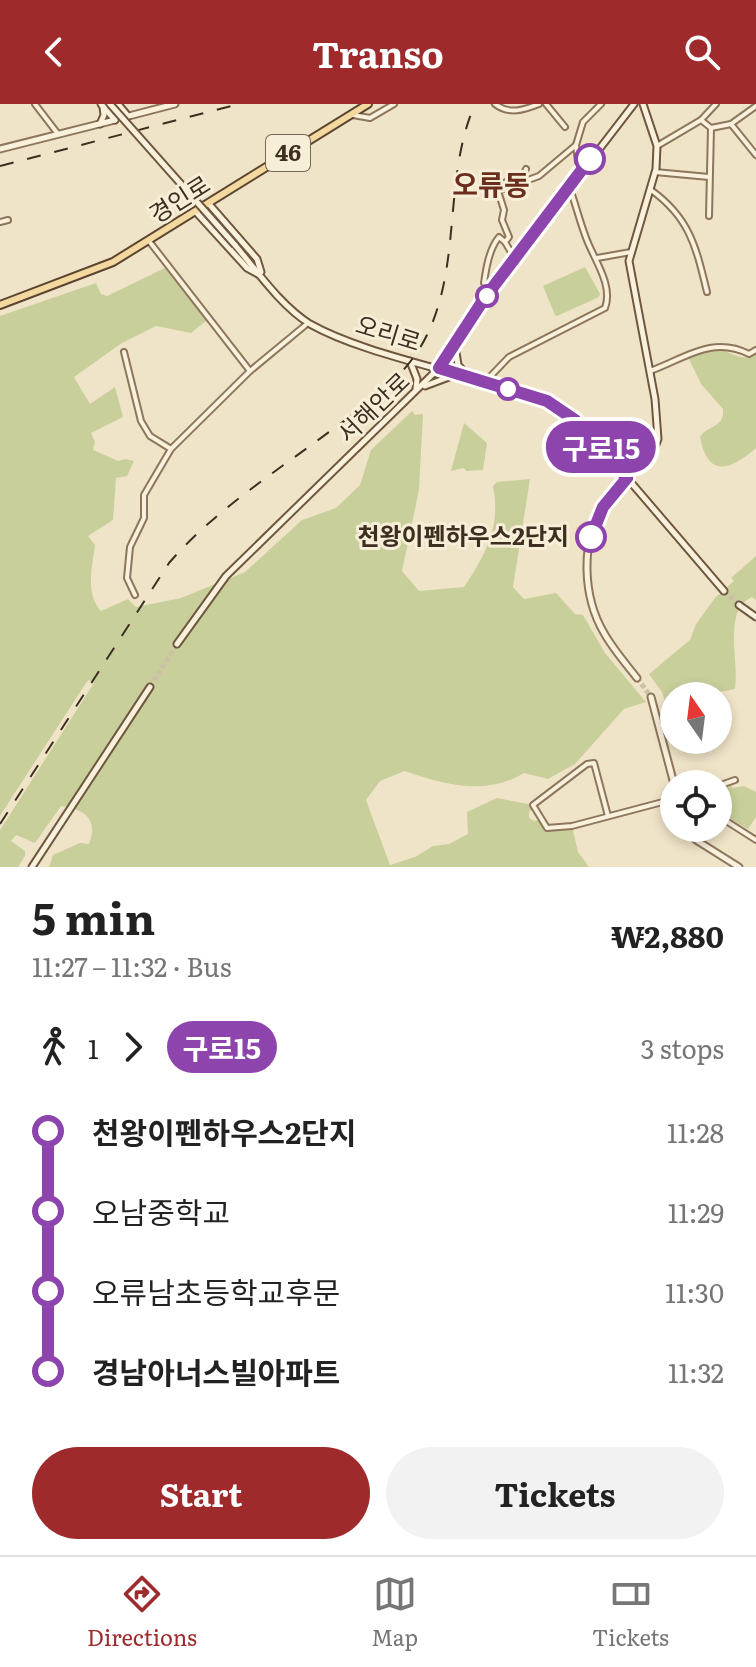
<!DOCTYPE html>
<meta charset="utf-8">
<style>
body{margin:0;font-family:Literata,"Noto Sans KR",serif;background:#f2f2f2;color:#222;height:100vh;display:flex;flex-direction:column;font-size:30px;white-space:nowrap}
*{box-sizing:border-box;margin:0}
p{font-size:26px;color:#767676}
.icon{flex:none;width:44px;height:44px;fill:none;stroke:currentColor;stroke-width:2;stroke-linecap:round;stroke-linejoin:round}
.map{position:relative;height:763px;overflow:hidden}
.side{display:flex;flex-direction:column;background:#fff;flex:1}
.side>*{flex:none}
.badge{padding:0 16px;border-radius:26px;font-size:28px;line-height:52px}
.needle{width:52px;rotate:346deg}
.controls{position:absolute;left:660px;top:578px;display:grid;gap:16px}
.controls a{display:grid;place-items:center;width:72px;height:72px;border-radius:50%;background:#fff;box-shadow:0 4px 12px #0003;font-size:40px}
.map>.badge{position:absolute;translate:-50% -50%;box-shadow:0 0 0 4px #fff}
.legs{display:flex;align-items:center;gap:12px;height:88px;padding:0 32px;font-size:26px}
.legs p{margin-inline-start:auto}
.summary{display:flex;align-items:center;justify-content:space-between;height:136px;padding:0 32px}
h1{font-size:44px;font-weight:700;line-height:60px}
.primary-button{display:flex;gap:16px;margin-top:auto;padding:16px 32px}
.primary-button a{flex:1;height:92px;border-radius:48px;background:#9e2a2b;color:#fff;font-size:32px;font-weight:700;line-height:92px;text-align:center}
.primary-button a+a{background:#f2f2f2;color:#222}
ul{padding:0 32px;list-style:none}
li{display:flex;align-items:center;gap:28px;height:80px;font-size:30px}
li i{display:grid;place-items:center;width:12px;height:100%;margin:0 10px;background:currentColor}
li i::after{content:'';width:20px;height:20px;margin:-10px;border:6px solid;border-radius:50%;background:#fff}
li p{margin-inline-start:auto}
li:first-child i{background:linear-gradient(#0000 50%,currentColor 0)}
li:last-child i{background:linear-gradient(currentColor 50%,#0000 0)}
header{display:flex;justify-content:space-between;align-items:center;height:104px;padding:0 32px;background:#9e2a2b;color:#fff;font-size:36px;font-weight:700}
.menu{display:flex;justify-content:space-around;align-items:center;height:112px;border-top:2px solid #e0e0e0;background:#fff;font-size:22px;color:#767676}
.menu a{display:grid;justify-items:center;gap:4px}
.menu .selected{color:#9e2a2b}
.map>svg:first-child{display:block}
.green{fill:#c9cf9b}
.lines{fill:none;stroke-linecap:round;stroke-linejoin:round}
.tertiary-tunnel{stroke:#ccc0a6;stroke-width:5;stroke-dasharray:5 2.5;stroke-linecap:butt}
.secondary-tunnel{stroke:#ccc0a6;stroke-width:5;stroke-dasharray:5 2.5;stroke-linecap:butt}
.minor-casing{stroke:#8d765c;stroke-width:8}
.tertiary-casing{stroke:#8d765c;stroke-width:9}
.secondary-casing{stroke:#6f573f;stroke-width:9}
.primary-casing{stroke:#5b4430;stroke-width:10}
.minor{stroke:#faf1dc;stroke-width:4}
.tertiary{stroke:#faf1dc;stroke-width:5}
.secondary{stroke:#faf1dc;stroke-width:5}
.primary{stroke:#f3d9a0;stroke-width:6}
.rail{stroke:#3d2e20;stroke-width:2;stroke-dasharray:14 14;stroke-linecap:butt}
.secondary-bridge-casing{stroke:#6f573f;stroke-width:9;stroke-linecap:butt}
.secondary-bridge{stroke:#faf1dc;stroke-width:5}
.line-1-casing{stroke:#fff;stroke-width:18}
.line-1{stroke:#8e44ad;stroke-width:12}
.stop-1-dot{fill:#fff;stroke:#8e44ad;stroke-width:4}
.labels{text-anchor:middle;stroke-width:6;stroke-linejoin:round;paint-order:stroke}
.shield{fill:#f7eed8;stroke:#756857;stroke-width:2}
.shield-label{font-size:22px;font-weight:bold;fill:#3d2e20}
.street-label{font-size:24px;fill:#3d2e20;stroke:#f7eed8}
.stop-label{font-size:24px;font-weight:bold;fill:#3d2e20;stroke:#f7eed8;text-anchor:end}
.quarter-label{font-size:28px;font-weight:bold;fill:#6b2e1e;stroke:#f7eed8}
</style>
<header><svg class="icon" aria-label="back" viewBox="0 0 24 24"><path d="M15 5l-7 7 7 7"/></svg>Transo<svg class="icon" aria-label="search" viewBox="0 0 24 24"><circle cx="10" cy="10" r="6"/><path d="M15 15l6 6"/></svg></header>
<div class="map">
<svg width="756" height="763" viewBox="0 0 756 763">
<rect width="100%" height="100%" fill="#f0e4c8"/>
<g class="green">
<path d="M585 163 600 190 599 193 557 212 555 211 543 182Z"/>
<path d="M165 164 207 216 191 229 156 222 122 239 74 273 90 300 115 283 123 313 91 329 95 338 93 346 118 357 125 355 134 357 127 372 116 374 113 416 88 432 95 441C92 464 85 489 101 507L128 495 136 503 181 494 245 468 302 416 336 404 360 381 371 346 412 307 415 311 423 310 419 386 402 467 419 487 464 483C486 450 501 423 493 382L497 378 530 375 513 483 524 495 556 489 575 510 583 511 605 549 646 598 624 605 575 660 548 675 524 669C487 692 444 681 405 667L380 677 366 696 390 761 415 753 433 742 449 740 468 730 467 708 497 694 533 701 535 704 529 708V714L535 717 542 715 548 724 572 722 578 748 589 763H49L53 751 80 739 89 740C99 715 84 705 61 702L35 739 16 731 11 737 25 747V752L18 763H0V726L94 579 89 576 86 579 0 712V212L96 179 101 190 107 192Z"/>
<path d="M719 245C736 250 743 259 756 249V344C731 366 708 375 700 333 707 321 725 324 723 305L701 280 688 253Z"/>
<path d="M464 319 487 339 483 366 466 367 464 364 451 367Z"/>
<path d="M756 452V496L752 493C722 506 740 558 735 585L700 592H674V599L666 601 662 588 649 570 690 536 696 520 715 494 734 477 731 474Z"/>
<path d="M731 682 733 684 744 682 756 688V713L748 725C729 715 718 708 718 685Z"/>
</g>
<g class="lines">
<path class="tertiary-tunnel" d="M637 574 651 593"/>
<g class="secondary-tunnel">
<path d="M724 487 739 501"/>
<path d="M150 583 177 540"/>
</g>
<defs>
<g id="minor">
<path d="M35 0 58 30"/>
<path d="M495 0C509 11 524 6 539 0"/>
<path d="M546 0 565 23"/>
<path d="M353 11 370 14 394 0"/>
<path d="M701 16 711 24 731 20 756 2"/>
<path d="M731 20 756 51"/>
<path d="M576 41 583 18 601 0"/>
<path d="M657 42 701 16 716 0"/>
<path d="M655 68 709 73"/>
<path d="M506 78 523 72 526 65"/>
<path d="M651 86C690 114 696 143 707 188"/>
<path d="M709 112 711 24"/>
<path d="M0 118 8 116"/>
<path d="M149 137 250 267"/>
<path d="M597 154 631 148"/>
<path d="M515 155 505 138 509 133 502 116 504 106 498 87 539 72 576 41 578 58 583 60 590 55"/>
<path d="M491 185 484 179C486 165 489 145 499 133L505 138"/>
<path d="M124 248 141 317 150 332 171 345"/>
<path d="M650 267C684 255 712 231 749 250L756 246"/>
<path d="M485 278 509 253 605 204C614 180 592 153 585 131 579 115 575 98 569 82"/>
<path d="M135 491 127 474 130 443 144 414V391L171 345 250 267 308 219"/>
<path d="M718 682 735 676"/>
<path d="M718 703 723 715 756 736"/>
<path d="M608 712 594 659 587 660 533 701 547 724 572 722 674 695"/>
</g>
<g id="tertiary">
<path d="M125 13 175 0"/>
<path d="M0 45 115 16"/>
<path d="M627 374C619 383 610 393 603 403 580 439 583 493 604 529 613 545 626 560 637 574"/>
<path d="M651 593 674 680"/>
<path d="M688 724 696 736 739 763"/>
</g>
<g id="secondary">
<path d="M101 0 115 16"/>
<path d="M118 0 128 12"/>
<path d="M100 20 104 11 103 3"/>
<path d="M209 100 257 155 261 168"/>
<path d="M196 108 247 164 258 170"/>
<path d="M235 141C257 167 281 202 310 220 356 246 432 262 483 278 524 290 555 296 586 326L724 487"/>
<path d="M455 242 458 261 468 272"/>
<path d="M410 257 417 275 416 285"/>
<path d="M425 282 457 270"/>
<path d="M627 374 652 351 658 335 655 295 629 157 656 65 657 42 643 0"/>
<path d="M739 501 756 513"/>
<path d="M177 540 226 472 439 264 484 195 634 0"/>
<path d="M32 763 150 583"/>
</g>
<path id="primary" d="M0 201 113 158 368 0"/>
</defs>
<use href="#minor" class="minor-casing"/>
<use href="#tertiary" class="tertiary-casing"/>
<use href="#secondary" class="secondary-casing"/>
<use href="#primary" class="primary-casing"/>
<use href="#minor" class="minor"/>
<use href="#tertiary" class="tertiary"/>
<use href="#secondary" class="secondary"/>
<use href="#primary" class="primary"/>
<g class="rail">
<path d="M0 62 239 0"/>
<path d="M0 720 169 459C214 407 274 369 329 328 366 301 406 274 427 231 462 159 443 73 475 0"/>
</g>
<defs>
<path id="secondary-bridge" d="M110 0 235 141"/>
</defs>
<use href="#secondary-bridge" class="secondary-bridge-casing"/>
<use href="#secondary-bridge" class="secondary-bridge"/>
</g>
<g class="lines">
<defs>
<path id="line-1" d="M590 55 484 195 439 264 547 297 575 316 627 374 603 403 591 433"/>
</defs>
<use href="#line-1" class="line-1-casing"/>
<use href="#line-1" class="line-1"/>
</g>
<g class="stop-1-dot">
<circle cx="590" cy="55" r="14"/>
<circle cx="487" cy="192" r="10"/>
<circle cx="508" cy="285" r="10"/>
<circle cx="591" cy="433" r="14"/>
</g>
<g class="labels">
<rect class="shield" x="266" y="31" width="44" height="36" rx="6"/>
<g class="shield-label">
<text x="288" y="57">46</text>
</g>
<g class="street-label">
<text transform="translate(180 96) rotate(-32)" y="8">경인로</text>
<text transform="translate(388 230) rotate(17)" y="8">오리로</text>
<text transform="translate(374 304) rotate(-44)" y="8">서해안로</text>
</g>
<g class="stop-label">
<text x="569" y="441">천왕이펜하우스2단지</text>
</g>
<g class="quarter-label">
<text x="491" y="91">오류동</text>
</g>
</g>
</svg>
<div class="controls">
<a><svg class="needle" viewBox="-14 -14 28 28"><path d="M0-13l5 13h-10z" fill="#e53935"/><path d="M0 13l5-13h-10z" fill="#767676"/></svg></a>
<a><svg class="icon" aria-label="locate" viewBox="0 0 24 24"><circle cx="12" cy="12" r="6"/><path d="M12 2v4M12 18v4M2 12h4M18 12h4"/></svg></a>
</div>
<b class="badge" style="left:601px;top:343px;background:#8e44ad;color:#fff">구로15</b>
</div>
<section class="side">
<div class="summary"><div><h1>5 min</h1><p>11:27 – 11:32 · Bus</p></div><b>₩2,880</b></div>
<div class="legs"><svg class="icon" aria-label="walk" viewBox="0 0 24 24"><circle cx="13" cy="4" r="2"/><path d="M13 8l-2 6 4 7M11 14l-3 7M7 12l3-4h3l4 4"/></svg>1<svg class="icon" aria-label="forward" viewBox="0 0 24 24"><path d="M9 5l7 7-7 7"/></svg><b class="badge" style="background:#8e44ad;color:#fff">구로15</b><p>3 stops</p></div>
<ul>
<li><i style="color:#8e44ad"></i><b>천왕이펜하우스2단지</b><p>11:28</p></li>
<li><i style="color:#8e44ad"></i><span>오남중학교</span><p>11:29</p></li>
<li><i style="color:#8e44ad"></i><span>오류남초등학교후문</span><p>11:30</p></li>
<li><i style="color:#8e44ad"></i><b>경남아너스빌아파트</b><p>11:32</p></li>
</ul>
<div class="primary-button"><a>Start</a><a>Tickets</a></div>
</section>
<nav class="menu">
<a class="selected"><svg class="icon" aria-label="directions" viewBox="0 0 24 24"><path d="M12 3l9 9-9 9-9-9zM9 14v-3h6M13 9l2 2-2 2"/></svg>Directions</a>
<a><svg class="icon" aria-label="map" viewBox="0 0 24 24"><path d="M3 6l6-2 6 2 6-2v14l-6 2-6-2-6 2zM9 4v14M15 6v14"/></svg>Map</a>
<a><svg class="icon" aria-label="tickets" viewBox="0 0 24 24"><path d="M3 7h18v10H3zM15 7v10"/></svg>Tickets</a>
</nav>
